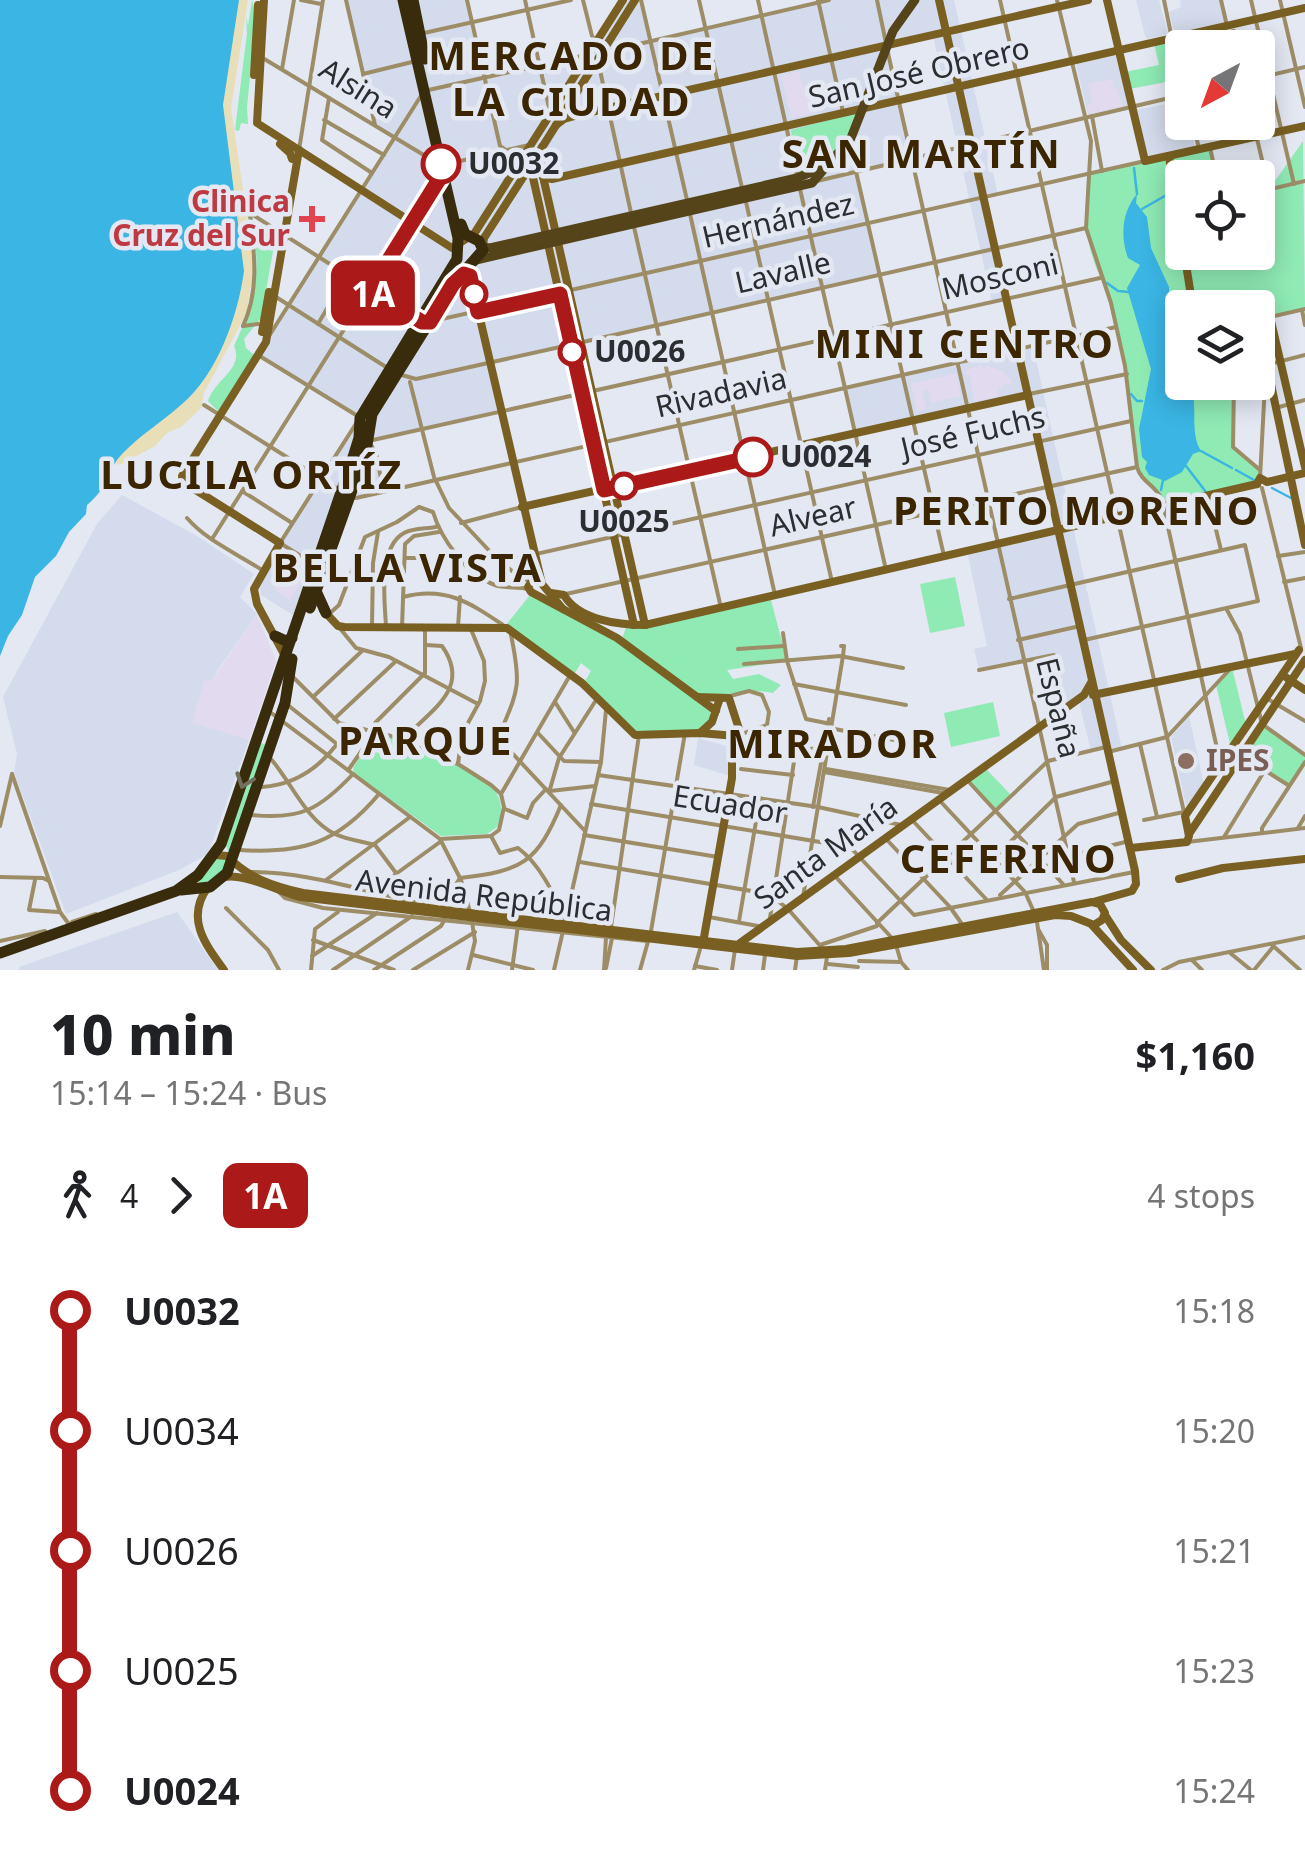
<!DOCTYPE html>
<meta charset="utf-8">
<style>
body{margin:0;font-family:"Noto Sans",sans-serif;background:#f6f6f6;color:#202124;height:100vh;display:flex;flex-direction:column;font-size:38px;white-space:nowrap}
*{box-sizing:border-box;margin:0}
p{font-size:32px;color:#757577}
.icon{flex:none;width:55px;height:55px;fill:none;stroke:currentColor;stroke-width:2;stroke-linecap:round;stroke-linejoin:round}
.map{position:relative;height:970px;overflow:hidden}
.side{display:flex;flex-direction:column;background:#fff;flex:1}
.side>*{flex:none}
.badge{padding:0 20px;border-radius:15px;font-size:35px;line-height:65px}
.needle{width:65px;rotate:221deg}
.fabs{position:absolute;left:1165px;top:30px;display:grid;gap:20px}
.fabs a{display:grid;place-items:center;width:110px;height:110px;border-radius:10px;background:#fff;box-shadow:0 5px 25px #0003;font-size:50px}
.map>.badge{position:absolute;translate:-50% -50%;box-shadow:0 0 0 5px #fff}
.legs{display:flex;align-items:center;gap:15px;height:110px;padding:0 50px;font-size:32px}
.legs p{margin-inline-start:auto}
.overview{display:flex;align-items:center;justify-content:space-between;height:170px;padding:0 50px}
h1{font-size:55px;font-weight:800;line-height:75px}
ul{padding:0 50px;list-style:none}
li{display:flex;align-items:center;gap:35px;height:120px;font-size:38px}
li i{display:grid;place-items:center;width:15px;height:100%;margin:0 12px;background:currentColor}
li i::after{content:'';width:25px;height:25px;margin:-12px;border:8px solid;border-radius:50%;background:#fff}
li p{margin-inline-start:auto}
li:first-child i{background:linear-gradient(#0000 50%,currentColor 0)}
li:last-child i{background:linear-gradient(currentColor 50%,#0000 0)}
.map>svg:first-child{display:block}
.built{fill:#d3dbec}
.education{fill:#e2daef}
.green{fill:#8feab4}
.sand{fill:#e8dfb9}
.water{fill:#3ab5e4}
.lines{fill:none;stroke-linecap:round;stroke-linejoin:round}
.stream{stroke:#3ab5e4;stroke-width:2.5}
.street{stroke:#9d8d67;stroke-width:4}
.secondary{stroke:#796022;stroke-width:8}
.primary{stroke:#554419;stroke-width:9}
.highway{stroke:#392c0c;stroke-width:11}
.oneway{stroke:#746e5d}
.line-1-casing{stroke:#fff;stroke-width:22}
.line-1{stroke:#ac1919;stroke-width:15}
.stop-1-dot{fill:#fff;stroke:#ac1919;stroke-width:5}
.health-dot{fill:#e0444e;stroke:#e3e8f3;stroke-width:4}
.education-dot{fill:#8d6e63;stroke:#e3e8f3;stroke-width:4}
.labels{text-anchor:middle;stroke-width:9;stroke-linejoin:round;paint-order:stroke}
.street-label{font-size:30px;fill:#2b2d31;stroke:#e3e8f3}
.stop-label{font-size:30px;font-weight:bold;fill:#2b2d31;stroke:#e3e8f3;text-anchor:start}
.health-label{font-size:30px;font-weight:bold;fill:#be3a42;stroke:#e3e8f3;text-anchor:end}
.education-label{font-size:30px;font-weight:bold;fill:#785e54;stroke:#e3e8f3;text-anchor:start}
.district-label{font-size:40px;font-weight:bold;letter-spacing:2.5px;fill:#3b2600;stroke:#e3e8f3}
</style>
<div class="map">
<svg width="1305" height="970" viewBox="0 0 1305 970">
<rect width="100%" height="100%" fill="#e3e8f3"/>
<g class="built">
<path d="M346 0H467L485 77 587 55 623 0H641L650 40 829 0H954L998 195 985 198 1007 299 992 302 933 36 887 47 914 157 857 171 881 275 490 362 501 412 369 440 377 456 383 491 356 498 349 497 323 569 280 543 359 418 258 355 394 138 375 125Z"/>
<path d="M1136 0H1159L1168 34 1146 39Z"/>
<path d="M1180 0H1220L1224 23 1175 35 1169 12 1181 7Z"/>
<path d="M1117 55 1129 105 1088 115 1076 64Z"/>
<path d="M1182 101V122L1188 123 1195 147 1146 158 1135 110Z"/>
<path d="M1033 346 1122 749 1108 752 1107 748 1091 751 1079 702 1065 711 1053 655 979 670 974 649 987 646 967 551 1058 530 1029 395 855 434 845 388Z"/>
<path d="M122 495 197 536 254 574 240 597 257 614 217 671 193 722 249 740 208 854 179 870 66 914 14 772 17 754 3 697 97 524Z"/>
<path d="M282 549 310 566 293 615 261 595 259 585Z"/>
<path d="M1189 716 1204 785 1187 810 1171 737Z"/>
<path d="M698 738 729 747 730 776 694 765Z"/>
<path d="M177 912 218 970H19V967Z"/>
</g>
<g class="education">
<path d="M799 71 803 87 814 84 819 112 792 118 781 77Z"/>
<path d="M1113 79 1114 85 1110 87 1118 89 1122 106 1089 114 1087 105 1092 103 1088 84Z"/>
<path d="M982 364 983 369 987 365 1002 371 1012 381 1009 385 1005 383 1001 388 998 387 999 396 974 402 970 375H966L965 370Z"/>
<path d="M956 373 961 396 931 403 928 390 922 391 926 409 917 411 911 384Z"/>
<path d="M279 565 288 571 291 567 304 577 290 601 273 589 276 585 269 581Z"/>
<path d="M257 614 276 661 249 740 192 723 204 681 213 679Z"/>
</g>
<g class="green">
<path d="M252 0 256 16 247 107 248 124 241 123 239 131 235 130 247 33 246 17 248 26Z"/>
<path d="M1172 39 1182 79 1129 89 1125 72 1159 65 1154 43Z"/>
<path d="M852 114H857C847 143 829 166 799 173L791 130Z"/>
<path d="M1303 141 1305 309 1258 319V308H1182V382L1234 383 1233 447 1260 471 1257 481 1163 506C1158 489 1144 483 1137 467L1125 366 1107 289C1085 254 1083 214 1088 175L1209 147 1217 177 1182 178V252H1258V192L1268 189 1267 184 1275 181Z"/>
<path d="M245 206 251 210 253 220 276 235 261 318 244 339 246 348 254 355 219 412 208 401C215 379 244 369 234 346 255 302 261 273 253 225L249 222Z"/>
<path d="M955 577 965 626 930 633 920 584Z"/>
<path d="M530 595 612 638 711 711 709 724 698 730 639 733 584 683 591 671 581 663 575 673 506 625Z"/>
<path d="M771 600 787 661 727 670 733 679 759 674 781 685 773 693C747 687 723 699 697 694L622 639 626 627H652Z"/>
<path d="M1232 667 1246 725 1231 748 1216 685Z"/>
<path d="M993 702 1000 736 951 747 944 713Z"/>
<path d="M1262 724 1305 755V762L1290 786 1241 755Z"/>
<path d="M379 733C406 743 486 770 498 796 503 806 501 817 497 827L487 834 441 836 354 773 353 768 374 734Z"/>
<path d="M259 742 268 746 230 857C233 875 216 886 199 888L198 875 216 855 230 857 225 842Z"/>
<path d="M986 769 1012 796 996 811 968 782Z"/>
</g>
<path class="sand" d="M226 0H248L231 108 254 264 247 312 204 393 201 408 181 427 167 433 155 446 120 465 112 462 217 155Z"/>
<g class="water">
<path d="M0 0H239L223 105 244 271C238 316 217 375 182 404 162 422 140 435 122 454 106 471 110 486 87 505L86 514 69 532 56 556 35 577 22 615 8 636 0 656Z"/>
<path d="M1137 194 1136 203 1147 217 1151 248 1169 287V313L1182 357V382L1190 383C1199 404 1189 432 1201 451L1193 454 1182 472 1165 481 1149 475 1145 468 1147 462 1142 457 1139 429 1151 369 1127 288 1140 265 1128 258C1120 237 1122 211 1137 194Z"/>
</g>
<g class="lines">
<g class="stream">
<path d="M1134 168 1137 194"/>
<path d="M1142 209 1170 193"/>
<path d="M1107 283 1118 291 1129 292"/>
<path d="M1173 321 1182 319"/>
<path d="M1131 394 1137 401H1142"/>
<path d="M1201 451 1232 468"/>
<path d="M1186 466 1206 492"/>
<path d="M1236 470 1254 480"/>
<path d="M1272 488 1291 498"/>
<path d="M1161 490 1163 480"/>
</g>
<g class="street">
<path d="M301 0 321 4"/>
<path d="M346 0 375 125"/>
<path d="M467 0 500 146 507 151"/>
<path d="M525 0 550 112"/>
<path d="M583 0 592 36 602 48"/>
<path d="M641 0 687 200"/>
<path d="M699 0 742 188"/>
<path d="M758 0 797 175"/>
<path d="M818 0 843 112"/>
<path d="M877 0 886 43"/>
<path d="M1000 0 1184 812"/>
<path d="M1057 0 1091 141 1086 228 1111 303 1125 366 1137 467C1141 482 1157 486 1162 500L1220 762"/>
<path d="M1164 0 1172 39"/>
<path d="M1221 0 1227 26"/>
<path d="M1251 0 1294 184"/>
<path d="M1280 0 1305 107"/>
<path d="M424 33 571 0"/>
<path d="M1234 33 1237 48"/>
<path d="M604 52 829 0"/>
<path d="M888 53 1074 882"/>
<path d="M261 57 437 163"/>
<path d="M598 61 631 213"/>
<path d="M282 69 294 0"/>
<path d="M363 74 412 62"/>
<path d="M1258 78 1305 67"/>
<path d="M1182 79 1177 46 1234 31"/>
<path d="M329 98 322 140 372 173"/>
<path d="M1092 116 1102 171"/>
<path d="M324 120 384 155"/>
<path d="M1193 122 1199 149"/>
<path d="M1222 122 1226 142"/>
<path d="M1253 122 1269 189"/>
<path d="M849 141 944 556"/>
<path d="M1210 148 1217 178"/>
<path d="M299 150 323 0"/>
<path d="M456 162 529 145"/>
<path d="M445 170 458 162"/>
<path d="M817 181 1182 95"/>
<path d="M800 189 886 570"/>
<path d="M1258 192 1305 181"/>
<path d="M746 202 832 582"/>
<path d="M250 213 419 321"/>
<path d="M690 214 775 595"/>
<path d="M634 227 721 608"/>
<path d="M276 297 386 367"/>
<path d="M329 305 338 303 336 295"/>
<path d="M1302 310 1305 325"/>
<path d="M1270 317 1305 309"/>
<path d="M433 321 1145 161"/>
<path d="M318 324 329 305 328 298 336 295 347 277"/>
<path d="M243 326C260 290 254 251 250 213"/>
<path d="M243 326 258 324"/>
<path d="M269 336 424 91 586 55"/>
<path d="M583 342 1086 228"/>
<path d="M258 355 356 415"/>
<path d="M398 374 416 379 569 345"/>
<path d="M410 382 434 477 449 508 497 559 521 578 531 581"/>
<path d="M1234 382 1233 447 1260 470"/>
<path d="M1029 394 1127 374"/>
<path d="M204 405 339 490"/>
<path d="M1279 407 1305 400"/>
<path d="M373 440 1100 278"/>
<path d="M370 443 377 456 383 491"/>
<path d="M1260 478 1266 365 1305 355"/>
<path d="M1262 488 1301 648"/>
<path d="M242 491 292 523"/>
<path d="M350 496 356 498 1116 327"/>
<path d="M1208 497 1221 550"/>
<path d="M187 518C207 541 236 553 262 570"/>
<path d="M461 523 522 507"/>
<path d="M212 539 440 177"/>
<path d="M1278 556 1305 552"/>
<path d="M405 558H429"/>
<path d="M500 562 1131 421"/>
<path d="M315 565 280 543 357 422"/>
<path d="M1284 582 1305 578"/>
<path d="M566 594 1137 467"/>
<path d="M403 597C445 586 469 602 503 625"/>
<path d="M1009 599 1245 545 1258 601 1084 640"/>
<path d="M1227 610 1240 634 1262 724 1305 755"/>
<path d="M328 615 339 605 365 537 397 522 419 507 433 512C441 539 467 575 495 585 506 589 517 586 528 589"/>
<path d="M338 626 356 648 389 657 478 704"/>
<path d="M372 626 373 563 378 532"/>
<path d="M386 627C385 602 377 548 404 533 413 528 426 529 436 527"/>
<path d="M402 627 405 544 414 536 439 532"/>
<path d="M458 627 460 597"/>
<path d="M783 633 787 661 806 719 826 723"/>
<path d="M511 635C522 688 518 690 498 738L585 831"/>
<path d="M1018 640 1080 626"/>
<path d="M738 649 784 646"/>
<path d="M744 664 840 656 903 668"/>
<path d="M979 670 1054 655 1074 755"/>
<path d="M794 684 906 705"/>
<path d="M315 695 362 651"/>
<path d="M730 696 749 691 762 695 769 712 767 725 736 736"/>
<path d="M1266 698 1305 721"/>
<path d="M555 702 574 732"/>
<path d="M270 712 440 839 491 836 499 830 504 807 501 794 491 785 458 764 391 736 339 723 294 678"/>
<path d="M334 719 396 661"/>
<path d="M829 728 922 745"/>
<path d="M538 733 564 761 601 762"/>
<path d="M402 741C428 711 473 690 442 646L426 645"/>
<path d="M1140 744 1157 817"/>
<path d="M1108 752 1167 737 1231 668"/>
<path d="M1241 755 1288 785"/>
<path d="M271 759C291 782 306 820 335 834 348 840 361 841 375 845L396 873"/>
<path d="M458 764 462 734 480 701 485 681 484 661 470 627"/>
<path d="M349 769 369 740 375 723 425 673V627"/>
<path d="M741 769 793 775"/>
<path d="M826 769 950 790"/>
<path d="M824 772 943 793"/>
<path d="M12 774 60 912 71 927"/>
<path d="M598 775 818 807 901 825"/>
<path d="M968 781 1063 884"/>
<path d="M262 787C294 785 318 769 337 744L289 706"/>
<path d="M550 789 559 758 598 697"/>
<path d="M550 791 595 786"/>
<path d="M501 794 569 677"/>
<path d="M941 802 1025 892 1034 912"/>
<path d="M591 804 850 847 914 915 1134 872"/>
<path d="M813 807 829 719"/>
<path d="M505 809 527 818 533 803 546 789"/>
<path d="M252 815C301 820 320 809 353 774"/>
<path d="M1144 820 1184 812"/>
<path d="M914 822 986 899"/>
<path d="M0 826 12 774"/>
<path d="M1298 828 1305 816"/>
<path d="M1262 833V828L1305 762"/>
<path d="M584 835 718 857"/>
<path d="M491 836 500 853 518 848C541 865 554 895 566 921"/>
<path d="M1224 837 1265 770"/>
<path d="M440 839 461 880 470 912"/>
<path d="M888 841 950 907 964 927"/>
<path d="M1187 842 1305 828"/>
<path d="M240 850C302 854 338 843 379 794"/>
<path d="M1070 856 1129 841"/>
<path d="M993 859 1056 797 1115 781"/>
<path d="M580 862 769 894 788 909 823 949"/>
<path d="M252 872C313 872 369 894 429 904"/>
<path d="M834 875 891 937"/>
<path d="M0 877 43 878 49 881"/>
<path d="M35 880 29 910 58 912"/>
<path d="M326 880 410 817"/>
<path d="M278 891 285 898 323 908 647 941"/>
<path d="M371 892 440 842"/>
<path d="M1000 895 1078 824 1122 812"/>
<path d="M803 897 843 656 844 646H841"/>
<path d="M441 907 460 878C522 871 537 863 561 805"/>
<path d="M226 908 268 950 279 970"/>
<path d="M709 917 758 926"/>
<path d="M770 918 795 755 799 751 823 747"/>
<path d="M739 921 760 798"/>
<path d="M72 922 96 914"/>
<path d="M565 922 601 762 606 710"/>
<path d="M1037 922 1044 970"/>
<path d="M877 923 1048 761 1106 747"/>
<path d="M611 927 639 735"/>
<path d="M1038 929 1047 945V970"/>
<path d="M313 940 394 970"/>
<path d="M0 941 45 931"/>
<path d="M1271 944 1300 970"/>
<path d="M820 945 877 926"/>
<path d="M896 945 901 962"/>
<path d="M1229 952 1251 970"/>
<path d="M473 955 533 970"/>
<path d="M312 956 377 913"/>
<path d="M1192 960 1202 970"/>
<path d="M859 961 901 962 908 970"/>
<path d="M828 964 858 967"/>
<path d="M695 966 717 970"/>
<path d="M606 968 612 938"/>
<path d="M311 970 315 929 338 912"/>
<path d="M333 970 412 916"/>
<path d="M374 970 441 926 445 919"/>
<path d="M413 970 475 932"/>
<path d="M468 970 475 941 472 922"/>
<path d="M512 970 518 925"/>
<path d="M554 970 563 931"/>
<path d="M604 970 606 938"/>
<path d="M640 970 651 931 685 733"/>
<path d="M694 970 701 946"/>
<path d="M732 970 735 949"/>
<path d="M763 970 765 955"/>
<path d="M795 970 797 956"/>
<path d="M825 970 827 957"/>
<path d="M1163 970 1179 962 1305 937"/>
<path d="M1254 970 1273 947"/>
</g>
<g class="secondary">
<path d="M264 0 257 123 452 248 474 234 623 0"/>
<path d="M939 0 1135 871 1136 884 1132 891 1093 902"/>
<path d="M1107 0 1145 161 1305 126"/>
<path d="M254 75 258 5"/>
<path d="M556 125 564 119 582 114 1088 0"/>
<path d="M280 144 290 153 292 159"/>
<path d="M542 147 540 160 544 181 645 625"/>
<path d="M541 149 635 0"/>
<path d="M527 151 634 625"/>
<path d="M1169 156 1182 244"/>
<path d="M543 177 552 179 1305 8"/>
<path d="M483 247 484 238 531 165"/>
<path d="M1184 252 1193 308"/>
<path d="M461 274 470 276 542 584 563 609"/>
<path d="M1258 319 1270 317 1305 467"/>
<path d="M1258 323 1305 545"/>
<path d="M262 332 269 292"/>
<path d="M1257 484 1260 478 1267 482 1305 473"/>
<path d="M522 507 1028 395"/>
<path d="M532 581 528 587 531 592 617 638 716 711"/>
<path d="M551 593 564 595C578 620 619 625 645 625L1257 484"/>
<path d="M323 610 338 626 344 627 507 628 582 683 635 735 700 733 736 736"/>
<path d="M285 656 257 604 254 589 280 543 183 482 182 476 266 342 299 150"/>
<path d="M1287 678 1305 690"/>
<path d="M1093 695 1295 654"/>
<path d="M697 697 729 698 739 729 732 744V778L703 943"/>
<path d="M700 733 712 722 720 698"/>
<path d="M1189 834 1305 660"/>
<path d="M1131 848 1187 842 1189 836 1185 816 1299 650"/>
<path d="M216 855 227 856C249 878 272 886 303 893L797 952 846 949 1092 902 1100 904 1105 913 1102 920 1094 925 1071 916 1055 915 849 953 797 956 300 897C278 891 244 873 224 877"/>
<path d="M1179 879 1223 868 1305 859"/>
<path d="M208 887C185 918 205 944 224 970"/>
<path d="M1105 915 1121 940 1151 970"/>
<path d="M1092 925 1133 970"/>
<path d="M740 943 1084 695 1092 681"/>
</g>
<g class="primary">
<path d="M483 247 490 248 797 178 821 168"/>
<path d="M476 260 812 183 851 138 893 31 915 0"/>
</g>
<g class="highway">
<path d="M413 0 425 59"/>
<path d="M316 591 326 613"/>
<path d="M310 608 366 451 372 414 453 284 483 250 479 241 465 234 461 224"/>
<path d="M275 636 286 641 292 638"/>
<path d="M181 890 210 887 227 873 285 703 292 659"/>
<path d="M0 953 176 891 198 875 221 844 354 454 359 438 360 418 457 259 458 238 403 0"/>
</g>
</g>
<defs><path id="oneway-chevron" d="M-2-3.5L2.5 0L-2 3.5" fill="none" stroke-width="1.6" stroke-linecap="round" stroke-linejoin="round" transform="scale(2.5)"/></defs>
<use class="oneway" href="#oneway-chevron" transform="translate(244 781) rotate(109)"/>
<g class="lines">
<defs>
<path id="line-1" d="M441 164 443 173 370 290 422 322H430L453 284 464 274 470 276 478 312 560 294 604 490 753 457"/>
</defs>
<use href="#line-1" class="line-1-casing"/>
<use href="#line-1" class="line-1"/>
</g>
<g class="stop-1-dot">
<circle cx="441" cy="164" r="18"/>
<circle cx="474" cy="294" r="12"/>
<circle cx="572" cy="352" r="12"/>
<circle cx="753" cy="457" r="18"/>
<circle cx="624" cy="486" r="12"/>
</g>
<path class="health-dot" d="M307 204h10v10h10v10h-10v10h-10v-10h-10v-10h10z"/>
<circle class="education-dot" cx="1186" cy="761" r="10"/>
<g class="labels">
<g class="street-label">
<text transform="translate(919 73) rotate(-13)" y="10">San José Obrero</text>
<text transform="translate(358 89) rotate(32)" y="10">Alsina</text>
<text transform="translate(778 221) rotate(-13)" y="10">Hernández</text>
<text transform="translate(783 273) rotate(-13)" y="10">Lavalle</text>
<text transform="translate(1000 277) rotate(-13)" y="10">Mosconi</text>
<text transform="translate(721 393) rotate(-13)" y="10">Rivadavia</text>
<text transform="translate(973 433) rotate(-13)" y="10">José Fuchs</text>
<text transform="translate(813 517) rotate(-13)" y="10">Alvear</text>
<text transform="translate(1058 708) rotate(76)" y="10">España</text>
<text transform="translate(730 805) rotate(9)" y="10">Ecuador</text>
<text transform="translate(826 853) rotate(-36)" y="10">Santa María</text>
<text transform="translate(484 896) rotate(7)" y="10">Avenida República</text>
</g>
<g class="stop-label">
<text x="468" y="174">U0032</text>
<text x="594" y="362">U0026</text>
<text x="780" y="467">U0024</text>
<text x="624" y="532" text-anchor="middle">U0025</text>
</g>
<g class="health-label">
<text x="290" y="212">Clinica<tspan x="290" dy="34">Cruz del Sur</tspan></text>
</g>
<g class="education-label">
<text x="1206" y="771">IPES</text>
</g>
<g class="district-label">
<text x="572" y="70">MERCADO DE<tspan x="572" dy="46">LA CIUDAD</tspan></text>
<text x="922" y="168">SAN MARTÍN</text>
<text x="965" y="358">MINI CENTRO</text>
<text x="252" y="489">LUCILA ORTÍZ</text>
<text x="1077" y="525">PERITO MORENO</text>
<text x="408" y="582">BELLA VISTA</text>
<text x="426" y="755">PARQUE</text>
<text x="833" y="758">MIRADOR</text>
<text x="1009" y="873">CEFERINO</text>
</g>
</g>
</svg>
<div class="fabs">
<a><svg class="needle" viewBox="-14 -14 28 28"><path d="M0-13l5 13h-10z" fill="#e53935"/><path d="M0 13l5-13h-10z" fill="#757577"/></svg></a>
<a><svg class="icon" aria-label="locate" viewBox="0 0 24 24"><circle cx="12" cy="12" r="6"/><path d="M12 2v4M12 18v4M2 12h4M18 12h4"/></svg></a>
<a><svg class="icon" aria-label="layers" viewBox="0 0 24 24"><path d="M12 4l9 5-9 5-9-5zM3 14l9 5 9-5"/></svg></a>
</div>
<b class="badge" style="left:373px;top:293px;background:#ac1919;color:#fff">1A</b>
</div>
<section class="side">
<div class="overview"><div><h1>10 min</h1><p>15:14 – 15:24 · Bus</p></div><b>$1,160</b></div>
<div class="legs"><svg class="icon" aria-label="walk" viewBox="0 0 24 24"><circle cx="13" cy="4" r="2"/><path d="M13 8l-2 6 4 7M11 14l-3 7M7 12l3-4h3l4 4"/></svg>4<svg class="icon" aria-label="forward" viewBox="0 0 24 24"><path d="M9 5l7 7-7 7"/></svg><b class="badge" style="background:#ac1919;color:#fff">1A</b><p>4 stops</p></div>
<ul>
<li><i style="color:#ac1919"></i><b>U0032</b><p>15:18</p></li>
<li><i style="color:#ac1919"></i><span>U0034</span><p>15:20</p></li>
<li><i style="color:#ac1919"></i><span>U0026</span><p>15:21</p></li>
<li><i style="color:#ac1919"></i><span>U0025</span><p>15:23</p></li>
<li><i style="color:#ac1919"></i><b>U0024</b><p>15:24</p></li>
</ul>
</section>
